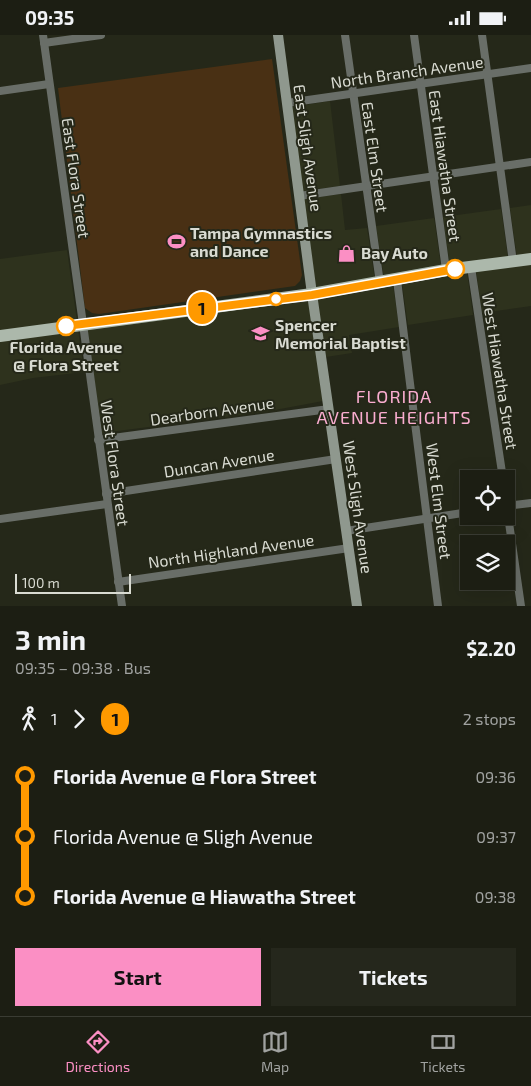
<!DOCTYPE html>
<meta charset="utf-8">
<style>
body{margin:0;font-family:"Exo 2",sans-serif;background:#25271c;color:#f1f3f6;height:100vh;display:flex;flex-direction:column;font-size:19px;white-space:nowrap}
*{box-sizing:border-box;margin:0}
p{font-size:16px;color:#a0a2a0}
.icon{flex:none;width:28px;height:28px;fill:none;stroke:currentColor;stroke-width:2;stroke-linecap:round;stroke-linejoin:round}
.map{position:relative;height:571px;overflow:hidden}
.sheet{display:flex;flex-direction:column;background:#1c1e13;flex:1}
.sheet>*{flex:none}
.badge{padding:0 10px;border-radius:16px;font-size:18px;line-height:32px}
.tools{position:absolute;left:460px;top:435px;display:grid;gap:10px}
.tools a{display:grid;place-items:center;width:55px;height:55px;border-radius:0px;background:#1c1e13;box-shadow:0 5px 20px #0002,0 0 0 1px #3a3c33;font-size:25px}
.scale{position:absolute;left:15px;bottom:12px;width:116px;box-sizing:border-box;padding-left:5px;border:2px solid #d9dbd2;border-top:0;font-size:14px;line-height:18px;white-space:nowrap;color:#d9dbd2;-webkit-text-stroke:4px #252819;paint-order:stroke}
.map>.badge{position:absolute;translate:-50% -50%;box-shadow:0 0 0 2px #fff}
.legs{display:flex;align-items:center;gap:8px;height:55px;padding:0 15px;font-size:16px}
.legs p{margin-inline-start:auto}
.headline{display:flex;align-items:center;justify-content:space-between;height:85px;padding:0 15px}
h1{font-size:28px;font-weight:700;line-height:38px}
.primary-button{display:flex;gap:10px;margin-top:auto;padding:10px 15px}
.primary-button a{flex:1;height:58px;border-radius:0px;background:#fb8fc4;color:#111;font-size:20px;font-weight:700;line-height:58px;text-align:center}
.primary-button a+a{background:#25271c;color:#f1f3f6}
ul{padding:0 15px;list-style:none}
li{display:flex;align-items:center;gap:18px;height:60px;font-size:19px}
li i{display:grid;place-items:center;width:8px;height:100%;margin:0 6px;background:currentColor}
li i::after{content:'';width:12px;height:12px;margin:-6px;border:4px solid;border-radius:50%;background:#1c1e13}
li p{margin-inline-start:auto}
li:first-child i{background:linear-gradient(#0000 50%,currentColor 0)}
li:last-child i{background:linear-gradient(currentColor 50%,#0000 0)}
.status{display:flex;justify-content:space-between;align-items:center;height:35px;padding:0 25px;background:#1c1e13;direction:ltr}
.status svg{height:14px;fill:currentColor}
.menu{display:flex;justify-content:space-around;align-items:center;height:70px;border-top:1px solid #3a3c33;background:#1c1e13;font-size:14px;color:#a0a2a0}
.menu a{display:grid;justify-items:center;gap:2px}
.menu .current{color:#fb8fc4}
.map>svg:first-child{display:block}
.built{fill:#2e321d}
.green{fill:#493014}
.lines{fill:none;stroke-linecap:round;stroke-linejoin:round}
.minor{stroke:#696e68;stroke-width:8}
.secondary{stroke:#8f988e;stroke-width:10}
.primary{stroke:#acb8ab;stroke-width:12}
.line-1-casing{stroke:#fff;stroke-width:11}
.line-1{stroke:#f90;stroke-width:8}
.stop-1-dot{fill:#fff;stroke:#f90;stroke-width:2.5}
.labels{text-anchor:middle;stroke-width:4;stroke-linejoin:round;paint-order:stroke}
.street-label{font-size:16px;fill:#d9dbd2;stroke:#252819}
.poi-label{font-size:16px;font-weight:bold;fill:#d9dbd2;stroke:#252819;text-anchor:start}
.stop-label{font-size:16px;font-weight:bold;fill:#d9dbd2;stroke:#252819}
.neighbourhood-label{font-size:18px;letter-spacing:1px;fill:#faadd0;stroke:#252819}
</style>
<div class="status"><b>09:35</b><svg viewBox="0 0 49 12"><path d="M0 12V9h3v3zM5 12V6h3v6zM10 12V3h3v9zM15 12V0h3v12zM26 1h20v11H26zM47 4h2v5h-2z"/></svg></div>
<div class="map">
<svg width="531" height="571" viewBox="0 0 531 571">
<rect width="100%" height="100%" fill="#252819"/>
<g class="built">
<path d="M330 66 340 151 303 156 292 72Z"/>
<path d="M341 159 345 195 367 193 375 245 316 255 304 164Z"/>
<path d="M531 170V220L517 222 510 173Z"/>
<path d="M501 174 508 223 450 231 443 182Z"/>
<path d="M434 183 441 232 384 243 376 191Z"/>
<path d="M67 215 77 286 0 297V224Z"/>
<path d="M531 228V271L482 278 476 235Z"/>
<path d="M467 237 473 280 408 290 402 248Z"/>
<path d="M393 250 399 292 349 300 352 318 326 322 317 263Z"/>
<path d="M308 264 323 366 264 377 102 398 87 292Z"/>
<path d="M78 294 84 337 33 343 0 350V305Z"/>
</g>
<path class="green" d="M272 24 302 240 300 246 295 251 99 279 92 278 85 273 58 53Z"/>
<g class="lines">
<g class="minor">
<path d="M43 0 122 571"/>
<path d="M345 0 380 248"/>
<path d="M414 0 446 235"/>
<path d="M482 0 513 227"/>
<path d="M44 8 101 0"/>
<path d="M0 56 49 49"/>
<path d="M287 68 531 33"/>
<path d="M299 161 531 127"/>
<path d="M471 232 503 444"/>
<path d="M397 245 438 571"/>
<path d="M98 405 329 374"/>
<path d="M106 459 336 424"/>
<path d="M506 467 521 571"/>
<path d="M506 471 531 468"/>
<path d="M0 484 107 469"/>
<path d="M346 496 469 477"/>
<path d="M118 547 349 513"/>
</g>
<path class="secondary" d="M278 0 312 259 357 571"/>
<path class="primary" d="M0 301 312 259 446 235 531 224"/>
</g>
<g class="lines">
<defs>
<path id="line-1" d="M66 291 312 260 455 234"/>
</defs>
<use href="#line-1" class="line-1-casing"/>
<use href="#line-1" class="line-1"/>
</g>
<defs>
<symbol id="stadium-bare" viewBox="-9 -9 18 18"><path d="M0-5a6.5 5 0 1 0 0 10a6.5 5 0 1 0 0-10ZM-3.5-1.8h7v3.6h-7Z" fill="#fb8fc4" stroke="#252819" stroke-width="2.5" paint-order="stroke"/></symbol>
<symbol id="shop-bare" viewBox="-9 -9 18 18"><path d="M-5-2.5h2.3a2.7 3.5 0 0 1 5.4 0H5L5.5 6h-11ZM-1.5-2.5h3a1.5 2.3 0 0 0-3 0Z" fill="#fb8fc4" stroke="#252819" stroke-width="2.5" paint-order="stroke"/></symbol>
<symbol id="school-bare" viewBox="-9 -9 18 18"><path d="M0-5L7-2L0 1L-7-2ZM-4 1L0 2.5L4 1V4Q0 6-4 4Z" fill="#fb8fc4" stroke="#252819" stroke-width="2.5" paint-order="stroke"/></symbol>
</defs>
<g fill-rule="evenodd">
<use href="#stadium-bare" x="164" y="194" width="25" height="25"/>
<use href="#shop-bare" x="334" y="206" width="25" height="25"/>
<use href="#school-bare" x="248" y="286" width="25" height="25"/>
</g>
<g class="stop-1-dot">
<circle cx="455" cy="234" r="9"/>
<circle cx="276" cy="264" r="6"/>
<circle cx="66" cy="291" r="9"/>
</g>
<g class="labels">
<g class="street-label">
<text transform="translate(407 37) rotate(-8)" y="6">North Branch Avenue</text>
<text transform="translate(308 113) rotate(82)" y="6">East Sligh Avenue</text>
<text transform="translate(375 122) rotate(82)" y="6">East Elm Street</text>
<text transform="translate(445 131) rotate(82)" y="6">East Hiawatha Street</text>
<text transform="translate(76 143) rotate(82)" y="6">East Flora Street</text>
<text transform="translate(500 336) rotate(81)" y="6">West Hiawatha Street</text>
<text transform="translate(212 376) rotate(-8)" y="6">Dearborn Avenue</text>
<text transform="translate(115 428) rotate(82)" y="6">West Flora Street</text>
<text transform="translate(219 428) rotate(-9)" y="6">Duncan Avenue</text>
<text transform="translate(439 466) rotate(83)" y="6">West Elm Street</text>
<text transform="translate(358 472) rotate(82)" y="6">West Sligh Avenue</text>
<text transform="translate(231 516) rotate(-8)" y="6">North Highland Avenue</text>
</g>
<g class="poi-label">
<text x="190" y="204">Tampa Gymnastics<tspan x="190" dy="18">and Dance</tspan></text>
<text x="361" y="224">Bay Auto</text>
<text x="275" y="296">Spencer<tspan x="275" dy="18">Memorial Baptist</tspan></text>
</g>
<g class="stop-label">
<text x="66" y="318">Florida Avenue<tspan x="66" dy="18">@ Flora Street</tspan></text>
</g>
<g class="neighbourhood-label">
<text x="394" y="368">FLORIDA<tspan x="394" dy="21">AVENUE HEIGHTS</tspan></text>
</g>
</g>
</svg>
<div class="tools">
<a><svg class="icon" aria-label="locate" viewBox="0 0 24 24"><circle cx="12" cy="12" r="6"/><path d="M12 2v4M12 18v4M2 12h4M18 12h4"/></svg></a>
<a><svg class="icon" aria-label="layers" viewBox="0 0 24 24"><path d="M12 4l9 5-9 5-9-5zM3 14l9 5 9-5"/></svg></a>
</div>
<div class="scale">100 m</div>
<b class="badge" style="left:202px;top:273px;background:#f90;color:#111">1</b>
</div>
<section class="sheet">
<div class="headline"><div><h1>3 min</h1><p>09:35 – 09:38 · Bus</p></div><b>$2.20</b></div>
<div class="legs"><svg class="icon" aria-label="walk" viewBox="0 0 24 24"><circle cx="13" cy="4" r="2"/><path d="M13 8l-2 6 4 7M11 14l-3 7M7 12l3-4h3l4 4"/></svg>1<svg class="icon" aria-label="forward" viewBox="0 0 24 24"><path d="M9 5l7 7-7 7"/></svg><b class="badge" style="background:#f90;color:#111">1</b><p>2 stops</p></div>
<ul>
<li><i style="color:#f90"></i><b>Florida Avenue @ Flora Street</b><p>09:36</p></li>
<li><i style="color:#f90"></i><span>Florida Avenue @ Sligh Avenue</span><p>09:37</p></li>
<li><i style="color:#f90"></i><b>Florida Avenue @ Hiawatha Street</b><p>09:38</p></li>
</ul>
<div class="primary-button"><a>Start</a><a>Tickets</a></div>
</section>
<nav class="menu">
<a class="current"><svg class="icon" aria-label="directions" viewBox="0 0 24 24"><path d="M12 3l9 9-9 9-9-9zM9 14v-3h6M13 9l2 2-2 2"/></svg>Directions</a>
<a><svg class="icon" aria-label="map" viewBox="0 0 24 24"><path d="M3 6l6-2 6 2 6-2v14l-6 2-6-2-6 2zM9 4v14M15 6v14"/></svg>Map</a>
<a><svg class="icon" aria-label="tickets" viewBox="0 0 24 24"><path d="M3 7h18v10H3zM15 7v10"/></svg>Tickets</a>
</nav>
